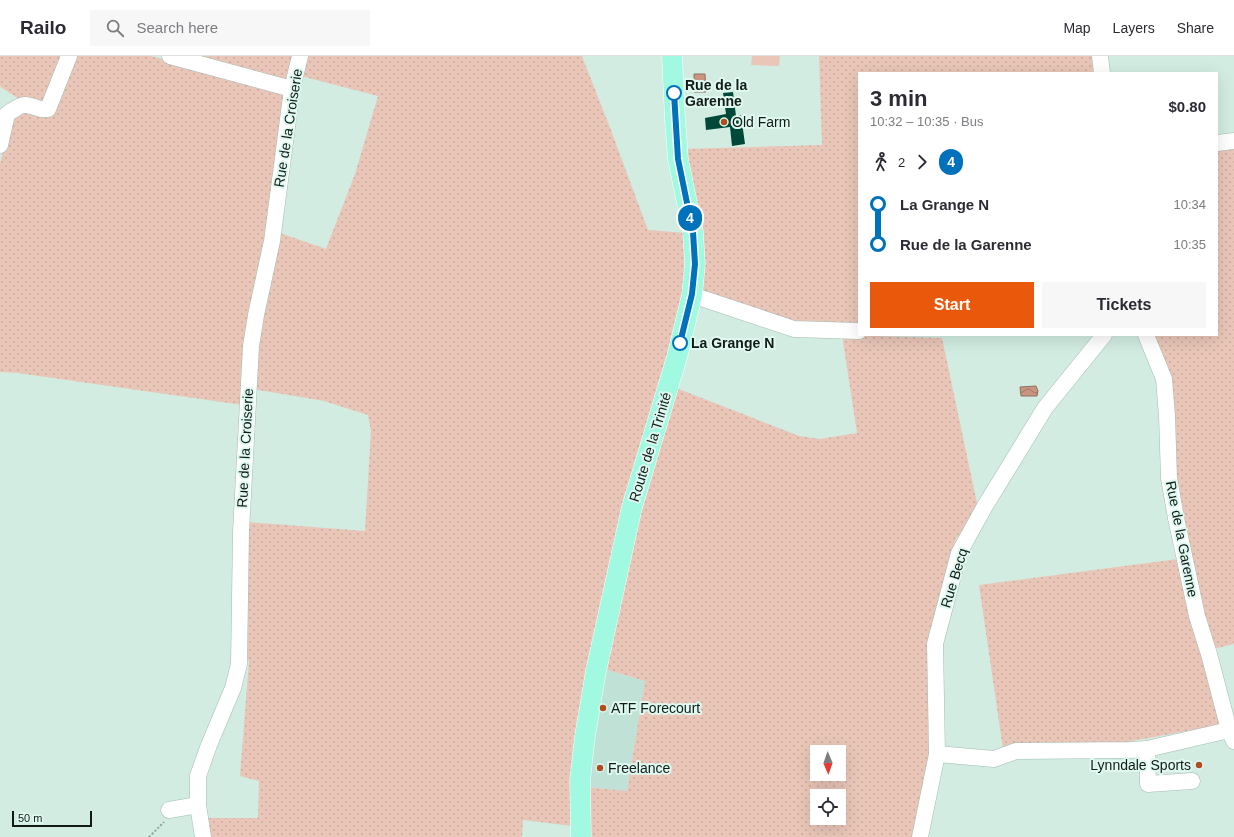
<!DOCTYPE html>
<meta charset="utf-8">
<style>
body{margin:0;font-family:Arial,sans-serif;background:#f7f7f7;color:#2b2b33;height:100vh;display:flex;flex-direction:column;font-size:15px;white-space:nowrap}
*{box-sizing:border-box;margin:0}
p{font-size:13px;color:#7c7c81}
.icon{flex:none;width:22px;height:22px;fill:none;stroke:currentColor;stroke-width:2;stroke-linecap:round;stroke-linejoin:round}
.map{position:relative;flex:1;overflow:hidden}
.sheet{position:absolute;left:858px;top:16px;width:360px;height:264px;display:flex;flex-direction:column;background:#fff;border-radius:0px;box-shadow:0 4px 16px #0002}
.sheet>*{flex:none}
.badge{padding:0 8px;border-radius:13px;font-size:14px;line-height:26px}
.needle{width:26px;rotate:178deg}
.buttons{position:absolute;left:810px;top:689px;display:grid;gap:8px}
.buttons a{display:grid;place-items:center;width:36px;height:36px;border-radius:0px;background:#fff;box-shadow:0 4px 16px #0002;font-size:20px}
.scale{position:absolute;left:12px;bottom:10px;width:80px;box-sizing:border-box;padding-left:4px;border:2px solid #111a17;border-top:0;font-size:11px;line-height:14px;white-space:nowrap;color:#111a17;-webkit-text-stroke:3px #dff9f0;paint-order:stroke}
.map>.badge{position:absolute;translate:-50% -50%;box-shadow:0 0 0 2px #fff}
.legs{display:flex;align-items:center;gap:6px;height:44px;padding:0 12px;font-size:13px}
.legs p{margin-inline-start:auto}
.overview{display:flex;align-items:center;justify-content:space-between;height:68px;padding:0 12px}
h1{font-size:22px;font-weight:600;line-height:30px}
.action{display:flex;gap:8px;margin-top:auto;padding:8px 12px}
.action a{flex:1;height:46px;border-radius:0px;background:#ea580c;color:#fff;font-size:16px;font-weight:600;line-height:46px;text-align:center}
.action a+a{background:#f7f7f7;color:#2b2b33}
ul{padding:0 12px;list-style:none}
li{display:flex;align-items:center;gap:14px;height:40px;font-size:15px}
li i{display:grid;place-items:center;width:6px;height:100%;margin:0 5px;background:currentColor}
li i::after{content:'';width:10px;height:10px;margin:-5px;border:3px solid;border-radius:50%;background:#fff}
li p{margin-inline-start:auto}
li:first-child i{background:linear-gradient(#0000 50%,currentColor 0)}
li:last-child i{background:linear-gradient(currentColor 50%,#0000 0)}
header{display:flex;align-items:center;gap:24px;box-sizing:border-box;height:56px;padding:0 20px;background:#fff;border-bottom:1px solid #e1e1e2}
header strong{font-size:19px}
nav{display:flex;gap:22px;margin-inline-start:auto;font-size:14px}
.search{width:280px;height:36px;background:#f7f7f7;display:flex;align-items:center;gap:10px;box-sizing:border-box;padding:0 14px;border-radius:0px;color:#7c7c81;font-size:15px}
.map>svg:first-child{display:block}
.built{fill:#c0e2d6}
.grass{fill:url(#grass-dots);fill-rule:evenodd}
.garden{fill:#e9c6b8}
.water{fill:url(#water-waves);stroke:#926f60}
.building{fill:#004837}
.lines{fill:none;stroke-linecap:round;stroke-linejoin:round}
.minor-casing{stroke:#a2bbb2;stroke-width:17}
.major-casing{stroke:#fff;stroke-width:21}
.path{stroke:#8fa49c;stroke-width:2;stroke-dasharray:2 2;stroke-linecap:butt}
.minor{stroke:#fff;stroke-width:16}
.major{stroke:#a0f9e0;stroke-width:20}
.line-1-casing{stroke:#fff;stroke-width:9}
.line-1{stroke:#0072bc;stroke-width:6}
.stop-1-dot{fill:#fff;stroke:#0072bc;stroke-width:2}
.poi-dot{fill:#b14c1f;stroke:#dff9f0;stroke-width:1.5}
.labels{text-anchor:middle;stroke-width:4;stroke-linejoin:round;paint-order:stroke}
.stop-label{font-size:14px;font-weight:bold;fill:#111a17;stroke:#dff9f0;text-anchor:start}
.poi-label{font-size:14px;fill:#111a17;stroke:#dff9f0;text-anchor:start}
.street-label{font-size:14px;fill:#111a17;stroke:#dff9f0}
</style>
<header>
<strong>Railo</strong>
<div class="search"><svg class="icon" aria-label="search" viewBox="0 0 24 24"><circle cx="10" cy="10" r="6"/><path d="M15 15l6 6"/></svg>Search here</div>
<nav><a>Map</a><a>Layers</a><a>Share</a></nav>
</header>
<div class="map">
<svg width="1234" height="781" viewBox="0 0 1234 781">
<defs>
<pattern id="grass-dots" width="8" height="8" patternUnits="userSpaceOnUse"><rect width="8" height="8" fill="#e9c6b8"/><path d="M2 2h.1M6 6h.1" fill="none" stroke="#c7aa9d" stroke-width="1.8" stroke-linecap="round"/></pattern>
<pattern id="water-waves" width="16" height="10" patternUnits="userSpaceOnUse"><rect width="16" height="10" fill="#c99480"/><path d="M0 5q4-4 8 0t8 0" fill="none" stroke="#a27868"/></pattern>
</defs>
<rect width="100%" height="100%" fill="#d2ece2"/>
<path class="built" d="M601 612 645 625 627 735 586 731Z"/>
<g class="grass">
<path d="M0 0H64L45 46 21 44 2 32 0 30Z"/>
<path d="M74 0H151L286 36 243 349 18 317 0 316V108L11 62 22 54 51 60Z"/>
<path d="M189 0H296L289 27Z"/>
<path d="M306 0H582L583 3 609 69 648 174 685 177 687 200 685 235 572 770 523 764 522 781H207L205 762H258L259 725 240 720 249 605 245 599 246 466 365 475 371 375 368 359 324 345 253 333 254 291 277 176 326 193 355 118 378 40 301 20Z"/>
<path d="M819 0H1095L1097 17H859V270L797 268 699 237 682 93 822 89Z"/>
<path d="M1234 89V588L1213 593 1172 421V328L1152 279H1217V91Z"/>
<path d="M842 279 942 282 978 452 956 483 928 585 929 701 915 781H585L586 731 627 735 645 625 601 612 640 455 676 332 799 380 820 383 857 377ZM817 696H839V718H817ZM817 740H839V762H817Z"/>
<path d="M1178 503 1219 669 1127 686H1047L1003 693 979 529Z"/>
</g>
<path class="garden" d="M752 0H780L779 10 751 9Z"/>
<g class="water">
<path d="M694 18H705L706 36H694Z"/>
<path d="M1036 330 1038 335 1037 340H1021L1020 331Z"/>
</g>
<path class="building" d="M733 36 736 60 741 59 745 88 732 90 730 71 706 74 705 62 726 58 723 37Z"/>
<g class="lines">
<defs>
<g id="minor">
<path d="M170 0 292 33"/>
<path d="M1100 0 1102 17"/>
<path d="M1217 87 1234 85"/>
<path d="M0 89 7 58C12 55 19 49 25 49 33 49 40 55 48 53L69 0"/>
<path d="M692 239 794 273 859 275"/>
<path d="M1146 279 1164 323 1167 360 1169 422 1176 462 1197 560 1209 598 1229 674 1234 685"/>
<path d="M1147 693 1148 728 1192 725"/>
<path d="M937 698 994 703 1016 695 1130 694 1147 693 1229 674"/>
<path d="M169 754 198 749"/>
<path d="M203 781 198 749V720L209 689 233 632 239 608 241 476 251 290 256 259 272 185 292 33 300 0"/>
<path d="M920 781 937 698 935 588 959 497 985 450 1045 352 1104 279"/>
</g>
<path id="major" d="M581 781 580 724 585 680 596 615 632 451 677 301 692 239 695 208 693 176 678 103 675 63 672 0"/>
</defs>
<use href="#minor" class="minor-casing"/>
<use href="#major" class="major-casing"/>
<path class="path" d="M149 781 164 766"/>
<use href="#minor" class="minor"/>
<use href="#major" class="major"/>
</g>
<g class="lines">
<defs>
<path id="line-1" d="M674 37 678 103 693 176 695 208 692 238 680 287"/>
</defs>
<use href="#line-1" class="line-1-casing"/>
<use href="#line-1" class="line-1"/>
</g>
<g class="stop-1-dot">
<circle cx="674" cy="37" r="7"/>
<circle cx="680" cy="287" r="7"/>
</g>
<g class="poi-dot">
<circle cx="724" cy="66" r="4"/>
<circle cx="603" cy="652" r="4"/>
<circle cx="1199" cy="709" r="4"/>
<circle cx="600" cy="712" r="4"/>
</g>
<g class="labels">
<g class="stop-label">
<text x="685" y="34">Rue de la<tspan x="685" dy="16">Garenne</tspan></text>
<text x="691" y="292">La Grange N</text>
</g>
<g class="poi-label">
<text x="732" y="71">Old Farm</text>
<text x="611" y="657">ATF Forecourt</text>
<text x="1191" y="714" text-anchor="end">Lynndale Sports</text>
<text x="608" y="717">Freelance</text>
</g>
<g class="street-label">
<text transform="translate(288 72) rotate(-81)" y="5">Rue de la Croiserie</text>
<text transform="translate(650 391) rotate(-73)" y="5">Route de la Trinité</text>
<text transform="translate(245 392) rotate(-87)" y="5">Rue de la Croiserie</text>
<text transform="translate(1182 483) rotate(79)" y="5">Rue de la Garenne</text>
<text transform="translate(954 522) rotate(-73)" y="5">Rue Becq</text>
</g>
</g>
</svg>
<div class="buttons">
<a><svg class="needle" viewBox="-14 -14 28 28"><path d="M0-13l5 13h-10z" fill="#e53935"/><path d="M0 13l5-13h-10z" fill="#7c7c81"/></svg></a>
<a><svg class="icon" aria-label="locate" viewBox="0 0 24 24"><circle cx="12" cy="12" r="6"/><path d="M12 2v4M12 18v4M2 12h4M18 12h4"/></svg></a>
</div>
<div class="scale">50 m</div>
<b class="badge" style="left:690px;top:162px;background:#0072bc;color:#fff">4</b>
<section class="sheet">
<div class="overview"><div><h1>3 min</h1><p>10:32 – 10:35 · Bus</p></div><b>$0.80</b></div>
<div class="legs"><svg class="icon" aria-label="walk" viewBox="0 0 24 24"><circle cx="13" cy="4" r="2"/><path d="M13 8l-2 6 4 7M11 14l-3 7M7 12l3-4h3l4 4"/></svg>2<svg class="icon" aria-label="forward" viewBox="0 0 24 24"><path d="M9 5l7 7-7 7"/></svg><b class="badge" style="background:#0072bc;color:#fff">4</b></div>
<ul>
<li><i style="color:#0072bc"></i><b>La Grange N</b><p>10:34</p></li>
<li><i style="color:#0072bc"></i><b>Rue de la Garenne</b><p>10:35</p></li>
</ul>
<div class="action"><a>Start</a><a>Tickets</a></div>
</section>
</div>
